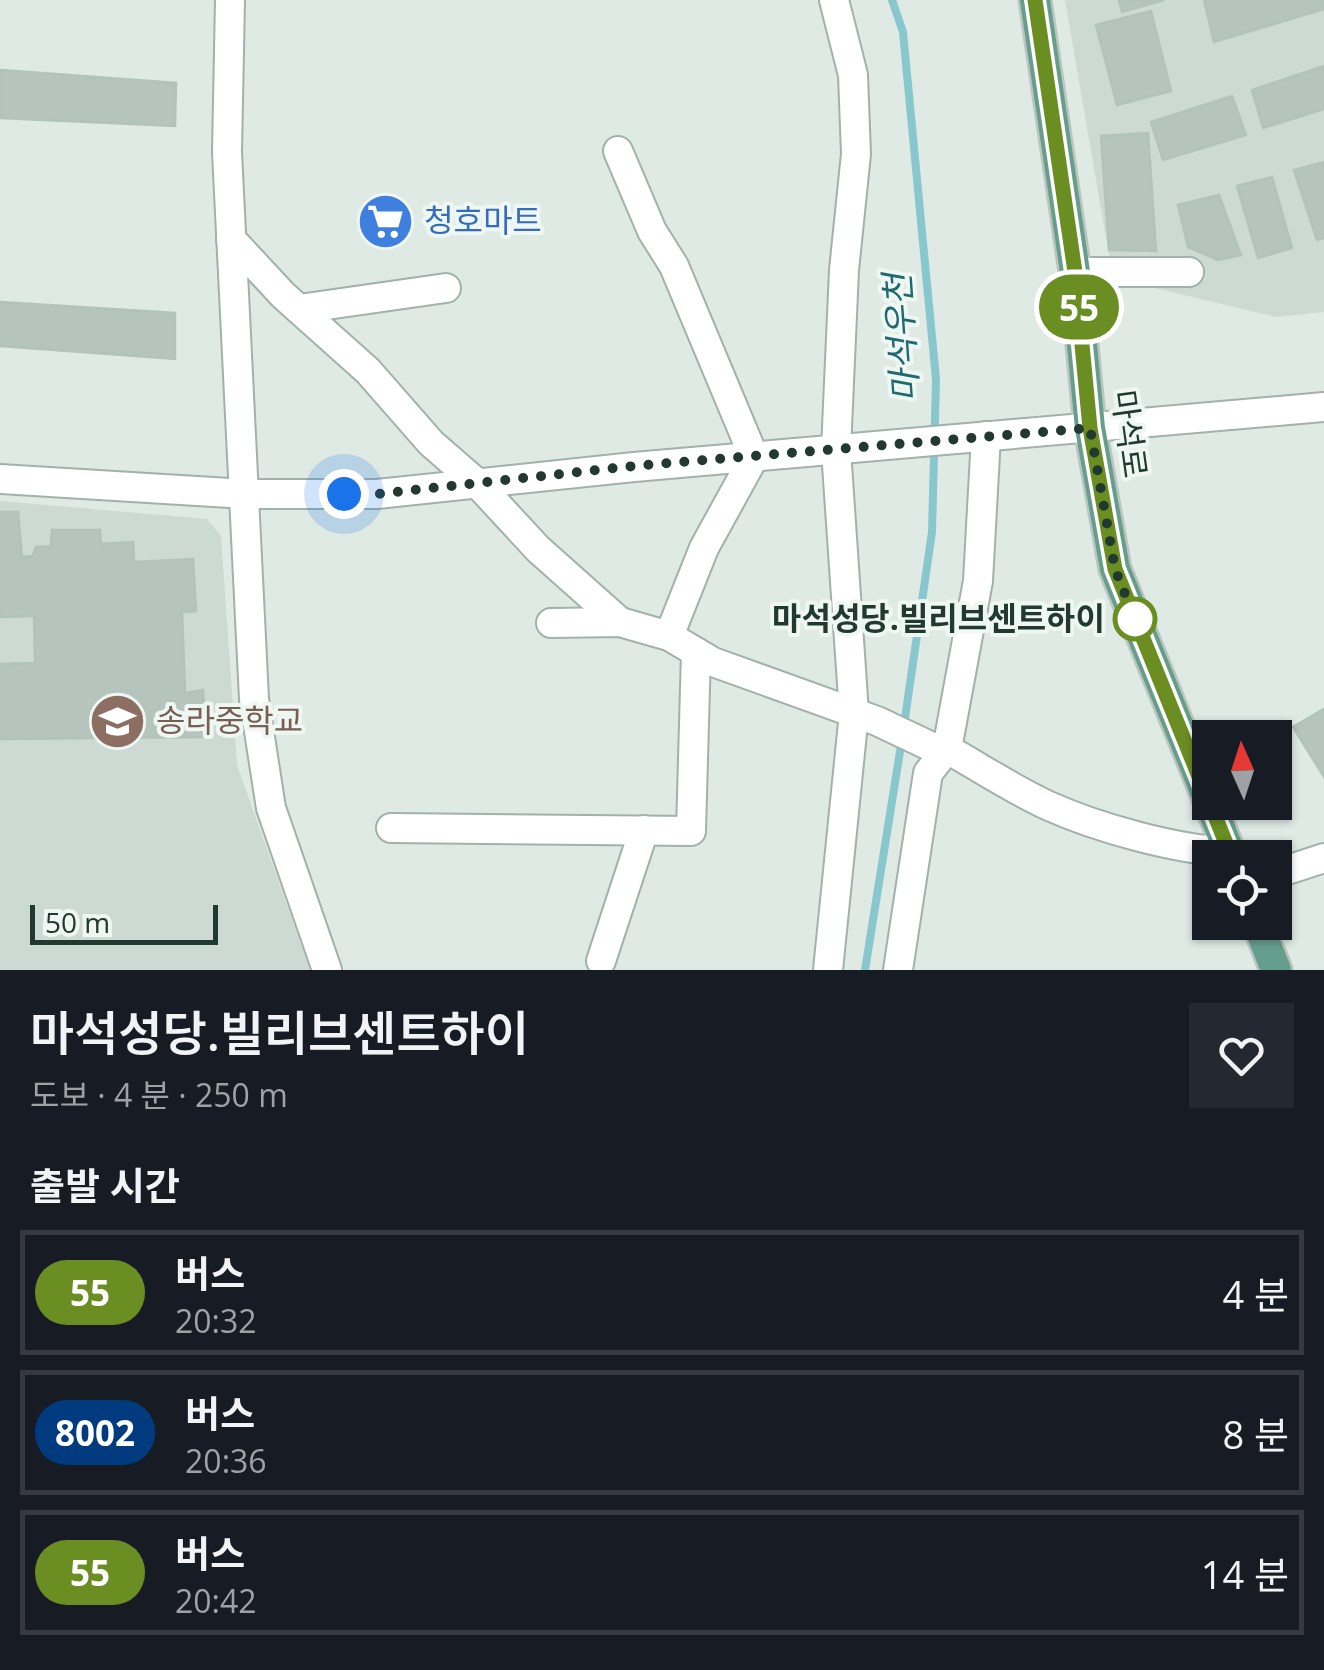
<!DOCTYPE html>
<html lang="ko">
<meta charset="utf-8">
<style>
body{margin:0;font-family:"Open Sans","Noto Sans KR",sans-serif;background:#242831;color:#f1f3f6;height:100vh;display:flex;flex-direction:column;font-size:38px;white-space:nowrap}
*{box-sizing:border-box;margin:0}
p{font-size:32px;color:#9ea1a6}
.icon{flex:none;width:55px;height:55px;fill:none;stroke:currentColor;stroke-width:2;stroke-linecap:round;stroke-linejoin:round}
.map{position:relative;height:970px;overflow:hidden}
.side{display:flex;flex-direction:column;background:#171b24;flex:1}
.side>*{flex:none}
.badge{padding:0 20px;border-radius:32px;font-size:35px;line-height:65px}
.needle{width:65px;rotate:357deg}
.tools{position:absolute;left:1192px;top:720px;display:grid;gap:20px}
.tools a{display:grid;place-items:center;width:100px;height:100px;border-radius:0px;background:#171b24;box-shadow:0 2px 8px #0004;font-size:50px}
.scale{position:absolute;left:30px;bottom:25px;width:188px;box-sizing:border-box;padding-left:10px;border:5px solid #213931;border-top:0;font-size:28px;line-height:35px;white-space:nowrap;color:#213931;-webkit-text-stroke:8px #eff7f2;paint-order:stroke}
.you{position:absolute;width:50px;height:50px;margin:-25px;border:8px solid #fff;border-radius:50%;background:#1a73e8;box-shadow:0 0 0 15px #1a73e833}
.map>.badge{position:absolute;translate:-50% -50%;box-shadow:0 0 0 5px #fff}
h2{padding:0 30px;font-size:38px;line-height:90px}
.round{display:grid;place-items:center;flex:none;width:105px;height:105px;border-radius:0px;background:#242831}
.overview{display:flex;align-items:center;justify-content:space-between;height:170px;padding:0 30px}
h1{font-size:48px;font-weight:600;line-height:75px}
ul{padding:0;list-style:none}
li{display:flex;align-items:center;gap:30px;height:125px;margin:0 20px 15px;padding:0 10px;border:5px solid #363941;border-radius:0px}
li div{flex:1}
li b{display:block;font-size:38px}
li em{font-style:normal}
li .badge{min-width:110px;font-weight:700;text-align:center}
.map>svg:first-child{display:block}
.built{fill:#cdd9d3}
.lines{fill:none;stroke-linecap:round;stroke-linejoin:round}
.stream{stroke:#88c7cd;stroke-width:8}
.building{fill:#b5c4bd;stroke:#b2c3bb;stroke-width:2.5}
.minor-casing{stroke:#a2b1ab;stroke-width:32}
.major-casing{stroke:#bcc4c1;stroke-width:35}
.minor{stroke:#fff;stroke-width:28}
.major{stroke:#659e8c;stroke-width:30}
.line-casing{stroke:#fff;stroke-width:22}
.line{stroke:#6b8e23;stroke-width:15}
.walk{stroke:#213931;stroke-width:10;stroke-dasharray:0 18}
.stop-dot{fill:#fff;stroke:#6b8e23;stroke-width:5}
.labels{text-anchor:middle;stroke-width:8;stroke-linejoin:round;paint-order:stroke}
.shop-label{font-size:32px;fill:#366cbe;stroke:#eff7f2;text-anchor:start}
.street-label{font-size:32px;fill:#213931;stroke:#eff7f2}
.stop-label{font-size:32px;font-weight:bold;fill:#213931;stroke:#eff7f2;text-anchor:end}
.education-label{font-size:32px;fill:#785e54;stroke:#eff7f2;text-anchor:start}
.water-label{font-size:35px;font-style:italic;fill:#1e6972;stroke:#eff7f2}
</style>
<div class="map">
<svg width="1324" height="970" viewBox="0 0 1324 970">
<rect width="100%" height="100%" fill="#dfeae4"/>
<g class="built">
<path d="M1065 0H1324V312L1276 317 1113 278Z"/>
<path d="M0 501 207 519 221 536 237 765 310 970H0Z"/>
</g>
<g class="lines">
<g class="stream">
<path d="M892 0 903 32 936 379 932 532 904 725"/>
<path d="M865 970 902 739"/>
</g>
</g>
<g class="building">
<path d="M1119 0H1164L1122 12Z"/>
<path d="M1204 0H1324V9L1214 42Z"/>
<path d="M1151 11 1171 91 1117 105 1096 25Z"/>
<path d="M1324 66V109L1263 128 1252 90Z"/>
<path d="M1 70 176 83 175 126 0 118Z"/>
<path d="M1232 96 1246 135 1163 160 1151 122Z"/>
<path d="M1148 133 1156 251 1109 250 1101 136Z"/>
<path d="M1324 162V238L1317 240 1294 170Z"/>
<path d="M1272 177 1292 248 1258 258 1237 186Z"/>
<path d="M1219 195 1241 255 1218 260 1188 247 1178 205Z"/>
<path d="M0 302 175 313V359L0 346Z"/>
<path d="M0 512H18L22 557 33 556 36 547 51 546 52 530H100L101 544 133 542 134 562 193 559 196 611 182 612 185 693 203 690 206 737 0 739V664L35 663 34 616 0 617Z"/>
<path d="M1324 709V777L1293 727Z"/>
</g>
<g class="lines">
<defs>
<g id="minor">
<path d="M230 0 227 152 254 699 271 808 327 970"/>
<path d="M618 151 652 231 674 266 754 457 704 548 669 636"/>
<path d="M231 239 283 295 368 371 431 443 477 483 538 549 620 622"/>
<path d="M1075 272H1189"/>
<path d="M299 309 446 288"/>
<path d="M0 479 246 494H377L634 467 1324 407"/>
<path d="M551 623 620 622 669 636 713 662 877 721 932 747 947 749C981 768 1014 790 1049 806 1098 828 1177 850 1230 852"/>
<path d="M391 828 691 831 696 652"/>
<path d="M1275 874 1324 858"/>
<path d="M601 961 644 830"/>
<path d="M828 970 854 713 836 450 844 270 856 154 853 75 834 0"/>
<path d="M898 970 928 773 947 749 978 581 986 436"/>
</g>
<g id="major">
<path d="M1035 0 1075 272 1090 428 1115 569 1232 858"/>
<path d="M1257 922 1276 970"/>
</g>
</defs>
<use href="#minor" class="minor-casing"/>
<use href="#major" class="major-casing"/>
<use href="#minor" class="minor"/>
<use href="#major" class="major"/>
</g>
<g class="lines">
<defs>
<path id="line" d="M1035 0 1075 272 1090 428 1115 569 1232 858"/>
</defs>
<use href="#line" class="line-casing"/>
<use href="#line" class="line"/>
<path class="walk" d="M344 494H377L634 466 1090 428 1115 569 1135 619"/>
</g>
<defs>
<symbol id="supermarket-disc" viewBox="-11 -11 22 22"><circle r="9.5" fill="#3f7fe0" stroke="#eff7f2"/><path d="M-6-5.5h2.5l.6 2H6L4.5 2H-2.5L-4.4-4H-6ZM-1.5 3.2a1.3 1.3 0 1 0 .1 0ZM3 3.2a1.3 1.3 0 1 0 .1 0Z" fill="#fff"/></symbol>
<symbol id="school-disc" viewBox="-11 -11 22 22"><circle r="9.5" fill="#8d6e63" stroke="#eff7f2"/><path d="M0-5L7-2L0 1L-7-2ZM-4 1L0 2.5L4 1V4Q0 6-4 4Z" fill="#fff"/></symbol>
</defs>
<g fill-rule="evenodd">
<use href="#supermarket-disc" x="354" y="190" width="63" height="63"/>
<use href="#school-disc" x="86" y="690" width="63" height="63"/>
</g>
<circle class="stop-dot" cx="1135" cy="619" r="20"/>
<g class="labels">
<g class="shop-label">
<text x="424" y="232">청호마트</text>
</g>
<g class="street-label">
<text transform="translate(1129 434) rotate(82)" y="11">마석로</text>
</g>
<g class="stop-label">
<text x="1105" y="630">마석성당.빌리브센트하이</text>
</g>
<g class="education-label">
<text x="156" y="732">송라중학교</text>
</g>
<g class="water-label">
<text transform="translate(902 338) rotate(-94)" y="12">마석우천</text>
</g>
</g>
</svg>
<div class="tools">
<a><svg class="needle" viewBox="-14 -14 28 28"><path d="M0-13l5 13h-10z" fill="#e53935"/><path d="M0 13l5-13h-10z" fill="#9ea1a6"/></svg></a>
<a><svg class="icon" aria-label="locate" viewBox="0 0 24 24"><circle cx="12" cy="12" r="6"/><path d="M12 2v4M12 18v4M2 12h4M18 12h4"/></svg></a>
</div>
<div class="scale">50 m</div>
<div class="you" style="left:344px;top:494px"></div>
<b class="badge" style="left:1079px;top:307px;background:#6b8e23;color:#fff">55</b>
</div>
<section class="side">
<div class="overview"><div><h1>마석성당.빌리브센트하이</h1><p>도보 · 4 분 · 250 m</p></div><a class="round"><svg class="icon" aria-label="heart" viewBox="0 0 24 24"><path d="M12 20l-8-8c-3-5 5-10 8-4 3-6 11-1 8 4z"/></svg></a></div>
<h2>출발 시간</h2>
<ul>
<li><span class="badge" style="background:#6b8e23;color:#fff">55</span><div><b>버스</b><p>20:32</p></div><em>4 분</em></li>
<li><span class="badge" style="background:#003b80;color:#fff">8002</span><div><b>버스</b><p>20:36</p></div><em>8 분</em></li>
<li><span class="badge" style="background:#6b8e23;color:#fff">55</span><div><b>버스</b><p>20:42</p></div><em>14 분</em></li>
</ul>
</section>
